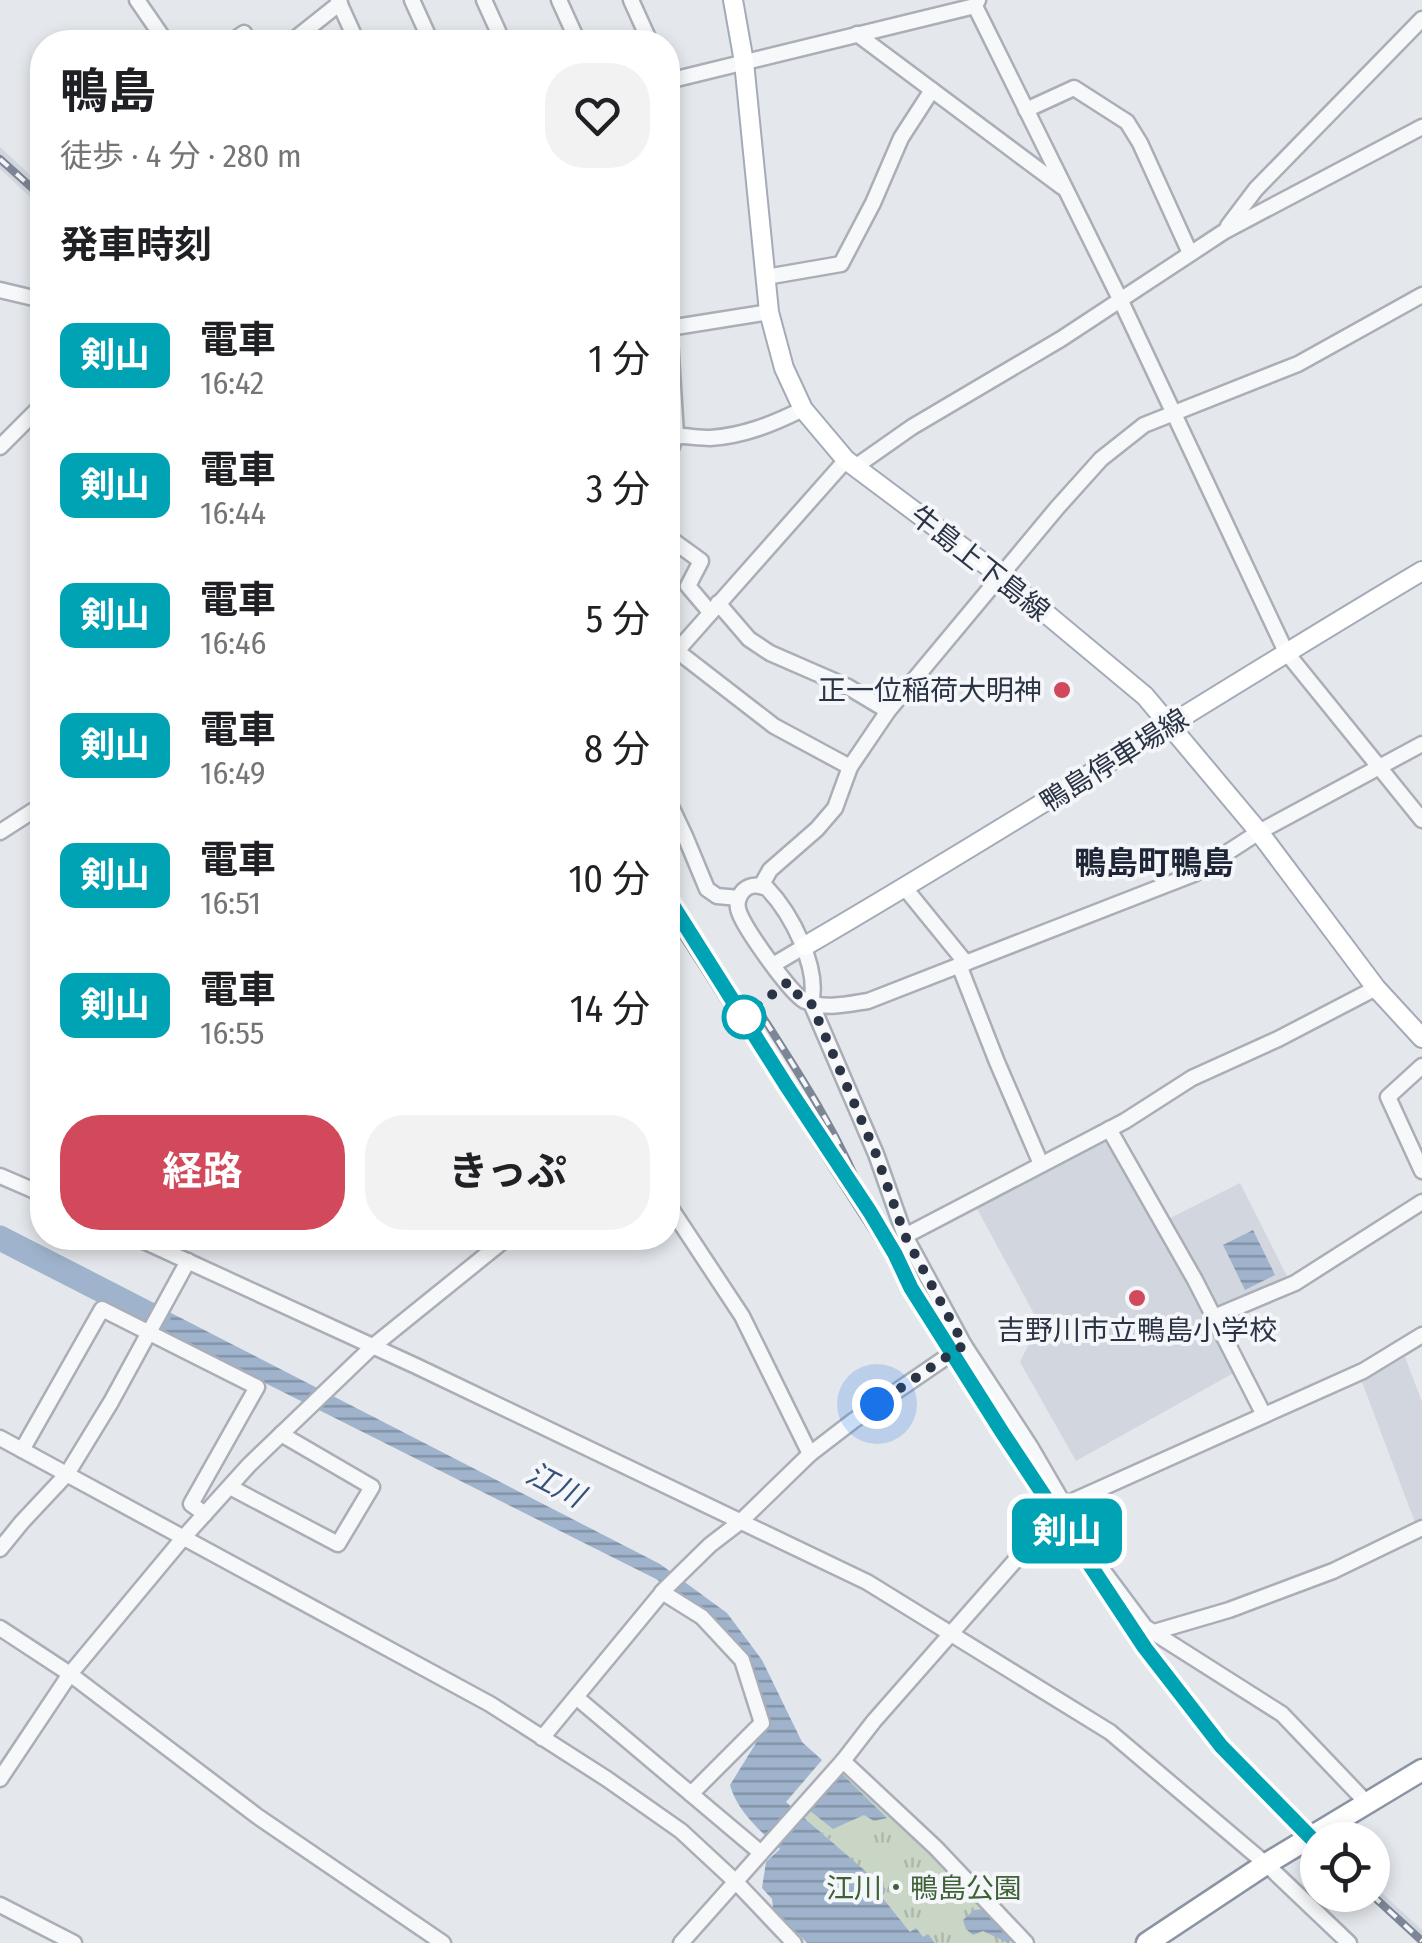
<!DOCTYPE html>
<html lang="ja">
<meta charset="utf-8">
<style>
body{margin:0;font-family:"Fira Sans Condensed","Noto Sans JP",sans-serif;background:#f2f2f2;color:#202124;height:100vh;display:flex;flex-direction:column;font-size:38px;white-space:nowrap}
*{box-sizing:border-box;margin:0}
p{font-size:32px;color:#757577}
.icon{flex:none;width:55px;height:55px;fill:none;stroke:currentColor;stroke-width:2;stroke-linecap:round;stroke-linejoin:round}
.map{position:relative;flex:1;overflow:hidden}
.details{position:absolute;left:30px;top:30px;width:650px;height:1220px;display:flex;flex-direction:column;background:#fff;border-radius:40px;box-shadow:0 5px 15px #0003}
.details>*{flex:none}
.badge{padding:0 20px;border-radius:15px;font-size:35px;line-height:65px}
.buttons{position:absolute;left:1300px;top:1822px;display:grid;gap:20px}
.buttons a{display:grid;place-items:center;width:90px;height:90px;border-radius:50%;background:#fff;box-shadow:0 5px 15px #0003;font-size:50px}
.you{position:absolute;width:50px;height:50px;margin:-25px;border:8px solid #fff;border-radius:50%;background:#1a73e8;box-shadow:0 0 0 15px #1a73e833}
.map>.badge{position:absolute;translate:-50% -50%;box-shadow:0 0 0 5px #fff}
h2{padding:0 30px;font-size:38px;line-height:90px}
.round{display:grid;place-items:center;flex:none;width:105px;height:105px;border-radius:40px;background:#f2f2f2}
.headline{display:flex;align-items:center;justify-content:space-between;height:170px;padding:0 30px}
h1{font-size:48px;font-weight:700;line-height:75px}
.primary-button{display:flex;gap:20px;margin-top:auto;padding:20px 30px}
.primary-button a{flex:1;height:115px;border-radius:40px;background:#d1495b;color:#fff;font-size:40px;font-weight:700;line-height:115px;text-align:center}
.primary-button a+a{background:#f2f2f2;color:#202124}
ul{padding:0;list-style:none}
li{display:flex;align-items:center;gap:30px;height:130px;padding:0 30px}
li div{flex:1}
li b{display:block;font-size:38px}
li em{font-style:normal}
li .badge{min-width:110px;font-weight:700;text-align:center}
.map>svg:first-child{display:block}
.built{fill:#d2d6de}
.grass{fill:url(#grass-tufts)}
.water{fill:url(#water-rules)}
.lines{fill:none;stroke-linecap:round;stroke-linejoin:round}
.river{stroke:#9fb4cc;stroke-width:25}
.minor-casing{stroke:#a9aeb7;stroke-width:19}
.major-casing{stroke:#a3abb8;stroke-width:22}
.highway-casing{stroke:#8b94a3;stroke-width:25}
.minor{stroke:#f7f8fa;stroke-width:14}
.major{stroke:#fff;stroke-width:18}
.highway{stroke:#fff;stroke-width:20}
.rail-casing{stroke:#7d8696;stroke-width:8}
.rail{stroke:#f4f6f9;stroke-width:4;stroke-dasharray:11;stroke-linecap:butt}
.line-casing{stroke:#fff;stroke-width:22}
.line{stroke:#00a3b4;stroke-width:15}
.walk{stroke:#2b3445;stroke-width:10;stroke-dasharray:0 18}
.poi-dot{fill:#d1495b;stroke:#f4f6f9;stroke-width:4}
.stop-dot{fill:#fff;stroke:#00a3b4;stroke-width:5}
.labels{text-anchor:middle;stroke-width:8;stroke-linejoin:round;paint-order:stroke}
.street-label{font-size:28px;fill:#2b3445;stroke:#f4f6f9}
.poi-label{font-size:28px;fill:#2b3445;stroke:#f4f6f9;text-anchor:end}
.park-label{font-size:28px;fill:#3f6138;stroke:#f4f6f9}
.water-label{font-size:30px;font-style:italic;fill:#34527a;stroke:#f4f6f9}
.quarter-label{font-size:32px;font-weight:bold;fill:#1d2536;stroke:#f4f6f9}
</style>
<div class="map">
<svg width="1422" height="1943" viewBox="0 0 1422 1943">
<defs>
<pattern id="grass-tufts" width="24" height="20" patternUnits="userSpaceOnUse" patternTransform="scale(2.5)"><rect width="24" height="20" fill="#c9d6c5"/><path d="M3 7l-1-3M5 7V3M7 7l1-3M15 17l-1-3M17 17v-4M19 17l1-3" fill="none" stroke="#adb8ab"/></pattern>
<pattern id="water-rules" width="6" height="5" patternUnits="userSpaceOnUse" patternTransform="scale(2.5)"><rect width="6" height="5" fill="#9fb4cc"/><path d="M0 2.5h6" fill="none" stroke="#8293a7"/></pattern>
</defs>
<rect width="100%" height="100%" fill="#e4e7ec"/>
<g class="built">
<path d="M0 147 42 186V208L0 169Z"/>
<path d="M1108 1135 1158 1224 1240 1183 1289 1280 1209 1315 1239 1370 1076 1461 1020 1362 1039 1323 975 1205Z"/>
<path d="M922 1281 960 1348 1060 1509 1163 1664 1190 1703 1225 1743 1321 1840H1318L1317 1851 1216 1749 1183 1709 1127 1632 906 1290Z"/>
<path d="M1405 1357 1422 1402V1522L1416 1525 1362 1382Z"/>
<path d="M1373 1885 1422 1930V1943H1418L1366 1895H1372Z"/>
</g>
<path class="grass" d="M843 1761 1020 1943H935L928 1935 924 1938 911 1933 882 1897 885 1889 797 1811Z"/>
<g class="water">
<path d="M1253 1230 1275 1275 1245 1290 1223 1245Z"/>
<path d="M136 1295 660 1564 727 1613 762 1660 802 1742 822 1760 786 1802 886 1889 882 1897 910 1932 916 1928 923 1937 928 1934 935 1943H807L773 1908 772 1899 762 1888 766 1862 780 1849C760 1831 737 1811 730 1785L769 1722 743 1653 712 1617 656 1579 121 1311Z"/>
<path d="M842 1774 887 1818 874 1821 864 1815 833 1829 809 1810Z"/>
<path d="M988 1909 1015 1937 1008 1943 983 1931 973 1935 966 1929 963 1920 974 1910Z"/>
</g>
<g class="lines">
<path class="river" d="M0 1238 158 1319"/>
<defs>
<g id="minor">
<path d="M137 0 166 42"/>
<path d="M338 0 357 42"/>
<path d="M412 0 431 42"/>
<path d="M484 0 503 42"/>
<path d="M559 0 578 42"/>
<path d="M631 0 650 42"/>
<path d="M975 6 1120 299 1286 652 1422 820"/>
<path d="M857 34 1062 187"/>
<path d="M231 42 244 33 249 42"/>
<path d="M291 42 340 3"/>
<path d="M668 81 975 6 978 0"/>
<path d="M1026 110 1074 88 1127 122 1140 143 1190 253"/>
<path d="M1228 226 1256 189 1422 19"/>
<path d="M766 277 841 264 873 203 901 138 932 90"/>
<path d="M0 290 42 300"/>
<path d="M668 306 676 435 668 457"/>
<path d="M669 328 769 312"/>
<path d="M669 436C683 435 696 438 710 438 743 436 773 424 803 409"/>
<path d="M0 447 42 405"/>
<path d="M855 467 912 427 1061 339 1225 231 1422 127"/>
<path d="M668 537 701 561 688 586 710 612"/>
<path d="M718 603 749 639 770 653 848 687 888 711"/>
<path d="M668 644 774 726 850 767"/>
<path d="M668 664 676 652 846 460"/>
<path d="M668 800 685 836 707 889 717 896 739 898"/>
<path d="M0 832 42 805"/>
<path d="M761 886 770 870 817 829 835 808 850 767 888 711 1057 508 1101 459 1144 425 1298 364 1422 295"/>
<path d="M905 888 966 963"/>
<path d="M773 965 805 946"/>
<path d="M959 965 997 1062 1041 1164"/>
<path d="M1422 1066 1388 1097 1422 1171"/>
<path d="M1109 1129 1195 1280 1264 1415"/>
<path d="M0 1176 42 1194"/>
<path d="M668 1204 742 1316 810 1454"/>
<path d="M905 1236 1125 1121 1192 1078 1278 1039 1376 988"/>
<path d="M137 1238 416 1366 867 1582 1110 1732 1266 1864 1349 1943"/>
<path d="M1214 1317 1295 1283 1422 1202"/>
<path d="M0 1438 490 1704 607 1779 681 1831 736 1882 794 1943"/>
<path d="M22 1450 102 1309 257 1387 191 1504 205 1514"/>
<path d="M230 1487 338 1544 372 1487 281 1434"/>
<path d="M0 1549 22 1522 67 1474 111 1402 188 1261"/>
<path d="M662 1592 702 1617 742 1660 762 1723 691 1794"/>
<path d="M0 1628 70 1674 257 1816 443 1943"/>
<path d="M1154 1632 1229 1610 1333 1571 1422 1528"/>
<path d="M576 1697 761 1853"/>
<path d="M542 1738 665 1589 710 1545 740 1522 810 1454 853 1421 964 1345"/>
<path d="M843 1761 936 1848 1026 1943"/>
<path d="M0 1779 70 1674 184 1537 249 1465 372 1347 507 1238"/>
<path d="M1366 1802 1282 1714 1145 1627 1101 1568 1030 1446 964 1345 905 1236 876 1154 811 1003C820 968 791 913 767 888 758 885 751 884 744 890 738 896 736 904 739 912 745 929 790 993 805 1001 824 1010 849 1004 868 1001L1194 874 1259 832 1422 744"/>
<path d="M0 1905 74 1943"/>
<path d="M681 1943 843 1761 874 1721 1064 1505 1363 1371 1422 1335"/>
</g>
<g id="major">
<path d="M733 0 744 62 769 312 784 368 803 409 846 460 1001 576 1145 696 1259 832 1376 988 1422 1038"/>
<path d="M805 946C1013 825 1215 694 1422 571"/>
</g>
<path id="highway" d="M1147 1943 1266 1864 1422 1770"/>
</defs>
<use href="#minor" class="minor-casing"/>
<use href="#major" class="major-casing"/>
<use href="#highway" class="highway-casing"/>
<use href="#minor" class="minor"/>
<use href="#major" class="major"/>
<use href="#highway" class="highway"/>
<defs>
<g id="rail">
<path d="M0 159 42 197"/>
<path d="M668 913 1003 1433 1158 1667 1221 1746 1318 1845"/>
<path d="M754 1003C795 1068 838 1131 866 1203"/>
<path d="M1372 1895 1422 1941"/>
</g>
</defs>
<use href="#rail" class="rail-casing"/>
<use href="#rail" class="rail"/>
</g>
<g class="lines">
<defs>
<path id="line" d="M668 898 786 1085 870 1212 895 1254 911 1288 1002 1432 1145 1648 1221 1746 1318 1845"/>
</defs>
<use href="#line" class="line-casing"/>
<use href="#line" class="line"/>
<path class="walk" d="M744 1017 788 982 802 1000 811 1003 876 1154 905 1236 964 1345 877 1404"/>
</g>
<g class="poi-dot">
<circle cx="1062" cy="690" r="10"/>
<circle cx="1137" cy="1298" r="10"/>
</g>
<circle class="stop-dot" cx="744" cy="1017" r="20"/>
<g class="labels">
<g class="street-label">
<text transform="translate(980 563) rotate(38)" y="10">牛島上下島線</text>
<text transform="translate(1114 760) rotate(-32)" y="10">鴨島停車場線</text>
</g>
<g class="poi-label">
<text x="1042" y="700">正一位稲荷大明神</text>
<text x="1137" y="1340" text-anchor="middle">吉野川市立鴨島小学校</text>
</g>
<g class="park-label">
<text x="924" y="1898">江川・鴨島公園</text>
</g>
<g class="water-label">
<text transform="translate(555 1485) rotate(27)" y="10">江川</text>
</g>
<g class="quarter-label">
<text x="1154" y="874">鴨島町鴨島</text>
</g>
</g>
</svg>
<div class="buttons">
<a><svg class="icon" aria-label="locate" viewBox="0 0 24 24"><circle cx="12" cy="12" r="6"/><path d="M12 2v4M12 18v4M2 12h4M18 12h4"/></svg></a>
</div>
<div class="you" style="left:877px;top:1404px"></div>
<b class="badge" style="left:1067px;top:1531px;background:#00a3b4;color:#fff">剣山</b>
<section class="details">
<div class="headline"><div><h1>鴨島</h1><p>徒歩 · 4 分 · 280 m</p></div><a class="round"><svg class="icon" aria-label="heart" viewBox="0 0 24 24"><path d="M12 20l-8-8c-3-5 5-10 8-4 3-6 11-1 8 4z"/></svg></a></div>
<h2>発車時刻</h2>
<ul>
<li><span class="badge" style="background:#00a3b4;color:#fff">剣山</span><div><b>電車</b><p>16:42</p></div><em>1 分</em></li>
<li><span class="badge" style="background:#00a3b4;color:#fff">剣山</span><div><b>電車</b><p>16:44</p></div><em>3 分</em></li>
<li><span class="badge" style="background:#00a3b4;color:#fff">剣山</span><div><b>電車</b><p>16:46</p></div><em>5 分</em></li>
<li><span class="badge" style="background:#00a3b4;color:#fff">剣山</span><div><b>電車</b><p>16:49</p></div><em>8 分</em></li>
<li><span class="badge" style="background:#00a3b4;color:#fff">剣山</span><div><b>電車</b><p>16:51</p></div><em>10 分</em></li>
<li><span class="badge" style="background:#00a3b4;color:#fff">剣山</span><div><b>電車</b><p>16:55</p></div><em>14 分</em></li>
</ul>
<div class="primary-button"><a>経路</a><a>きっぷ</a></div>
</section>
</div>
